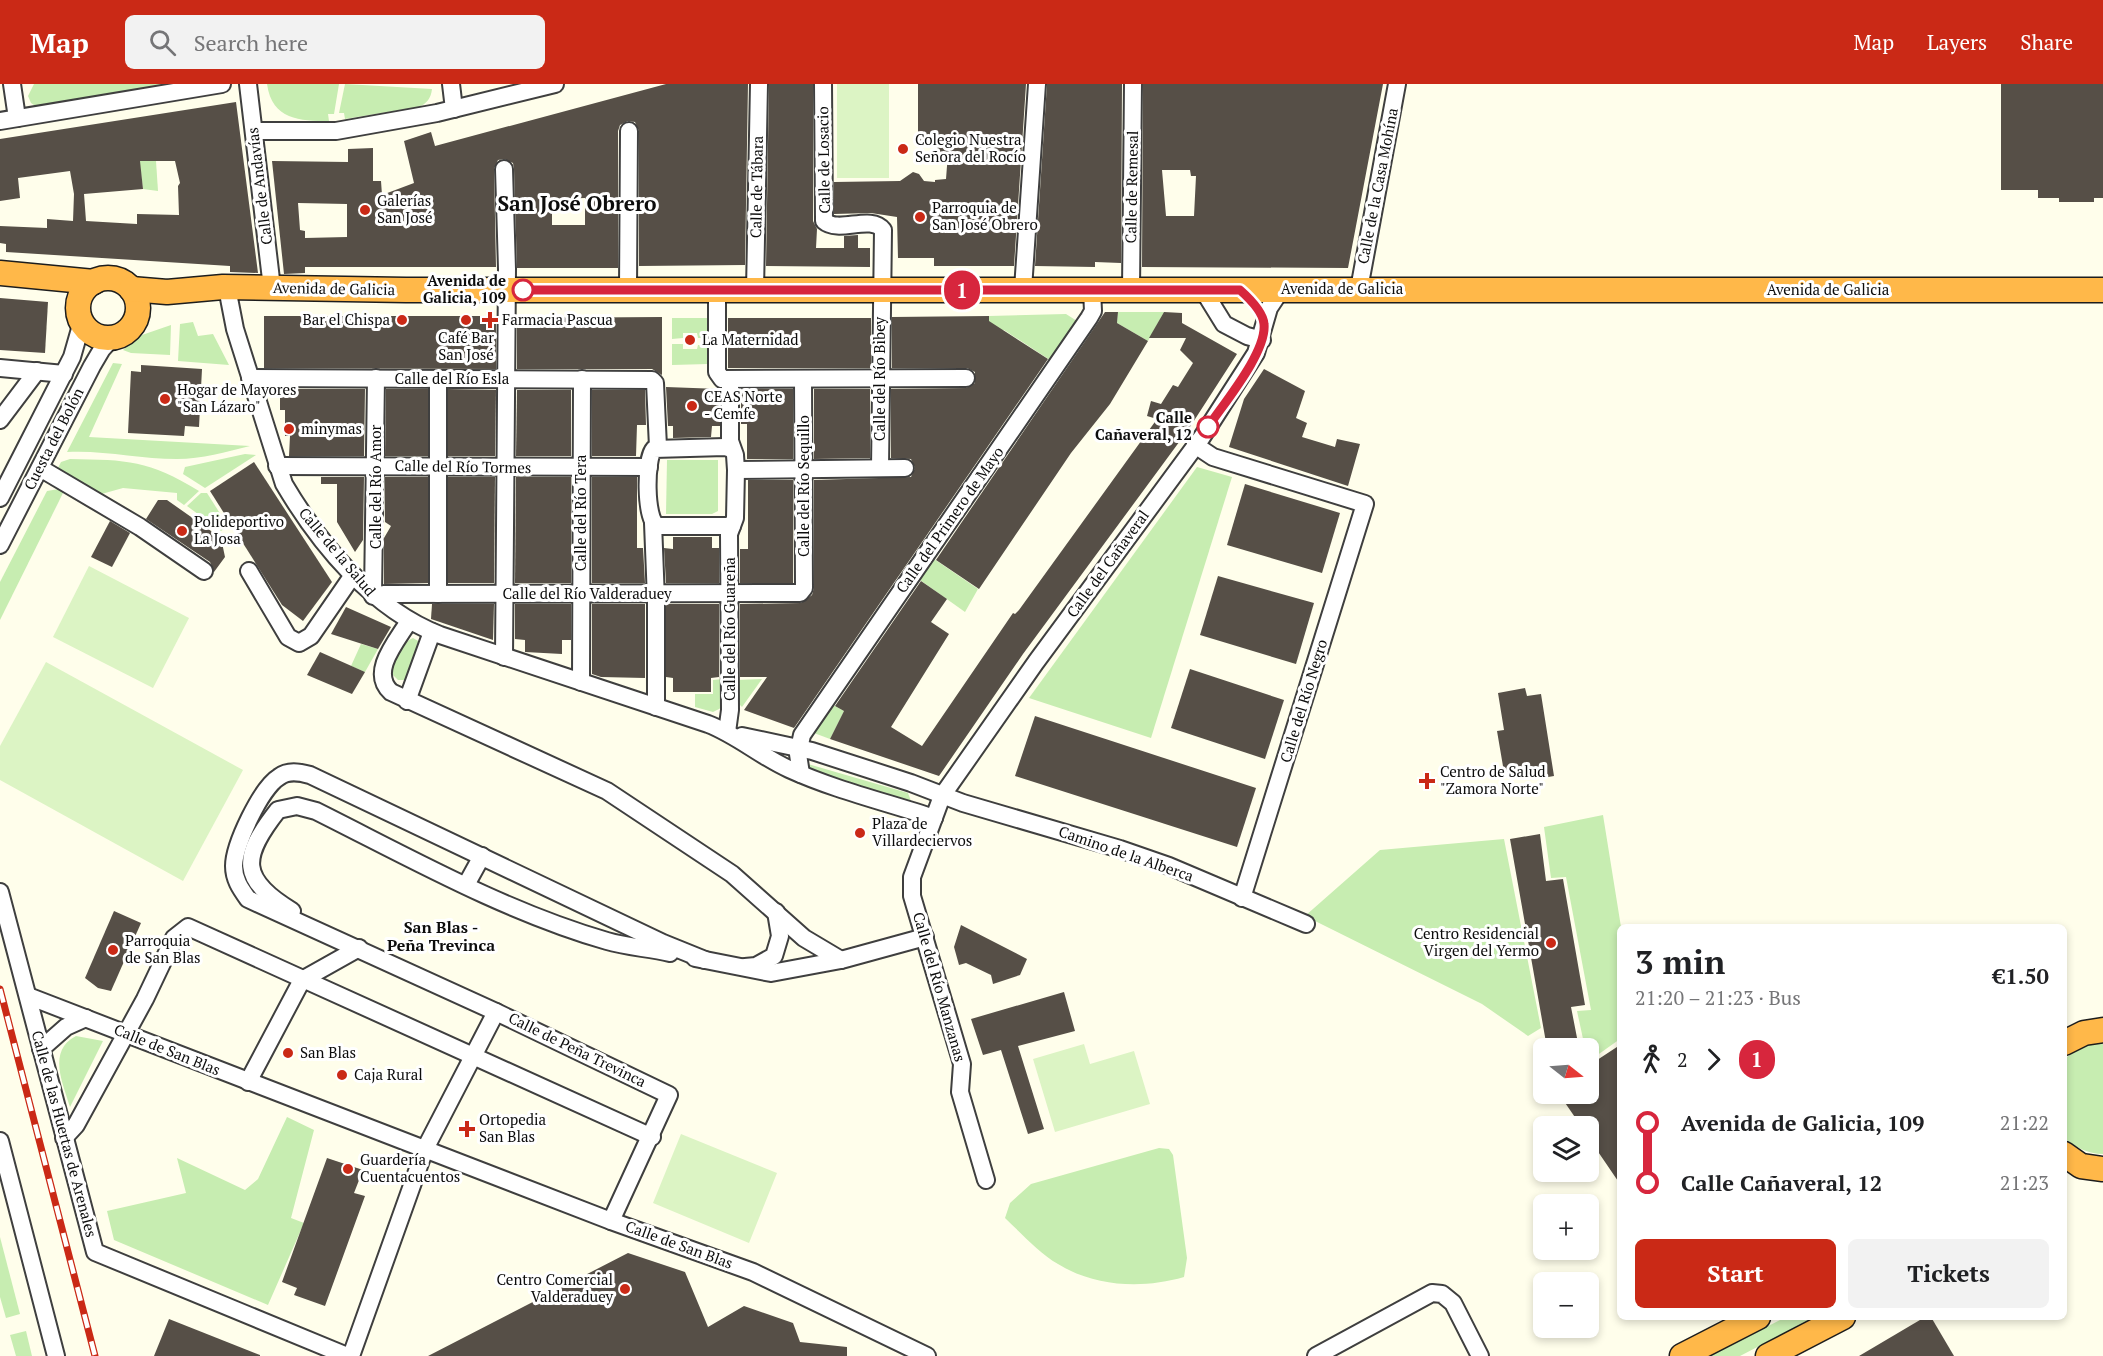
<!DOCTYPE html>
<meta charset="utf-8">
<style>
body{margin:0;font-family:"PT Serif",serif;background:#f2f2f2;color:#202124;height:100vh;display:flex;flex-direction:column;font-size:22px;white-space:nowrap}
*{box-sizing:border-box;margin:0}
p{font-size:20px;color:#757577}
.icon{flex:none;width:33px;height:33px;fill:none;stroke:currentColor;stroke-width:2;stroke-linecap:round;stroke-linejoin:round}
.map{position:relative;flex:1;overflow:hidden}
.sheet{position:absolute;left:1617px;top:840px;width:450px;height:396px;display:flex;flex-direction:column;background:#fff;border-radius:9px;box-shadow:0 3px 9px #0003}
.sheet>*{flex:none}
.badge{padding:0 12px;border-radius:20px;font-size:21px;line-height:39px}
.needle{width:39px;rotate:107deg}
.controls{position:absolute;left:1533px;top:954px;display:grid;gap:12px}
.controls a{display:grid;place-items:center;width:66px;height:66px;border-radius:9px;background:#fff;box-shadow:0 3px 9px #0003;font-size:30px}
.map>.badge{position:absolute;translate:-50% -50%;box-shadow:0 0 0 3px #fff}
.legs{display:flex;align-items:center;gap:9px;height:66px;padding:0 18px;font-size:20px}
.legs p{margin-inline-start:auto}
.headline{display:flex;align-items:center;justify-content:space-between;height:102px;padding:0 18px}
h1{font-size:33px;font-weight:700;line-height:45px}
.action{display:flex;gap:12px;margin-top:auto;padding:12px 18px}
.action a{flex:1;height:69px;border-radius:9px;background:#ca2916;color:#fff;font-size:24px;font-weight:700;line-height:69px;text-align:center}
.action a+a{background:#f2f2f2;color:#202124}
ul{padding:0 18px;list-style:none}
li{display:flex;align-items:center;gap:21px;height:60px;font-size:22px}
li i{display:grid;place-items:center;width:9px;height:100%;margin:0 8px;background:currentColor}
li i::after{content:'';width:15px;height:15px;margin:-8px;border:4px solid;border-radius:50%;background:#fff}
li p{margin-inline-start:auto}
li:first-child i{background:linear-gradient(#0000 50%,currentColor 0)}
li:last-child i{background:linear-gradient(currentColor 50%,#0000 0)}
header{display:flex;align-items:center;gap:36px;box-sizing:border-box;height:84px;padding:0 30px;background:#ca2916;color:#fff}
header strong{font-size:28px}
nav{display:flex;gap:33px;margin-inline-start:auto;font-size:21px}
.search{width:420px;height:54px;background:#f2f2f2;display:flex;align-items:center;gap:15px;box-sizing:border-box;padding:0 21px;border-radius:9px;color:#757577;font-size:22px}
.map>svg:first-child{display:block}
.green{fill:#c7edb1}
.pitch{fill:#dcf4c4}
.building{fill:#564f47;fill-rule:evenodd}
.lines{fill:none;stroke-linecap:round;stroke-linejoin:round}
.minor-casing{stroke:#3f3f3f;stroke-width:20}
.highway-casing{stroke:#1d1d1d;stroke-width:27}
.minor{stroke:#fff;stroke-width:16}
.highway{stroke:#ffb849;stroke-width:24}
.rail-casing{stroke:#ca2916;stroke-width:7}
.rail{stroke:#fff;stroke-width:4.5;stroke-dasharray:14;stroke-linecap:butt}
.line-1-casing{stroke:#fff;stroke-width:14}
.line-1{stroke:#d7263d;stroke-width:9}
.poi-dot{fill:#ca2916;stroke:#fff;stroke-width:2}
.stop-1-dot{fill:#fff;stroke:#d7263d;stroke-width:3}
.labels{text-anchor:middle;stroke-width:6;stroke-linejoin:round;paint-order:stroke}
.poi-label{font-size:15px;fill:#0c0c0c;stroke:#fff;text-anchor:start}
.street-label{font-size:15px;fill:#0c0c0c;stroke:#fff}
.stop-label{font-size:15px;font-weight:bold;fill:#0c0c0c;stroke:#fff;text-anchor:end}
.neighbourhood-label{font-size:16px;font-weight:bold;fill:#0c0c0c;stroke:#fff}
.district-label{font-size:21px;font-weight:bold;fill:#0c0c0c;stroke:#fff}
</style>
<header>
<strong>Map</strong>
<div class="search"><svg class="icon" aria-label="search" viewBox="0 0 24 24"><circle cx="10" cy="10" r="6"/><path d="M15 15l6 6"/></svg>Search here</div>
<nav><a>Map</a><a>Layers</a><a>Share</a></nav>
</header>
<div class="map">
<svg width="2103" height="1272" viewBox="0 0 2103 1272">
<rect width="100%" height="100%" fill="#fffeeb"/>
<g class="green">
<path d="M34 0H179L37 23 31 19 28 12Z"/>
<path d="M267 0H339L334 30H328L329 37C300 37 272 36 267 0Z"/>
<path d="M345 0 432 5C431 14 427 20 418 23L345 35 344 29H339Z"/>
<path d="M134 34 156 77 158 107 143 105Z"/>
<path d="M1118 228H1164L1148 257 1117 239Z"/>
<path d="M1066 230 1077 237 1050 276 1004 246 989 250V232Z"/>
<path d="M672 234H708V254H698L697 249H683V254L672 255Z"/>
<path d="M193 238 198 252 213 250 229 281 178 277 180 240Z"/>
<path d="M171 241 170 271 131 269 123 266 142 251Z"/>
<path d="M672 260H683V265H697L698 261H708V280L672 281Z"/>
<path d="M113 279 122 280 89 353 250 362C226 368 202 375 177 375 140 375 104 366 67 368Z"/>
<path d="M245 370 256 371 205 404 183 390 185 383Z"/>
<path d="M70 375C128 376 148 376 199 407L184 421 177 416V409L123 404 98 411 57 386 61 378Z"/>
<path d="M667 376H718V427L712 430H666Z"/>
<path d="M1197 383 1232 393 1151 654 1029 614Z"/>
<path d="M59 405 64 407 0 536V498L47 407Z"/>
<path d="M201 409H207L228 442 221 447 187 422Z"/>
<path d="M934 475 978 505 965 528 920 496Z"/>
<path d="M413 554 420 558 406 596H398L392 590C391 579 402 558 413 554Z"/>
<path d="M361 560 378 565 365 588 351 582Z"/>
<path d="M723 595 721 624 713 628 695 623V610H713V596Z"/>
<path d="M762 595 742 623 738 619 737 596Z"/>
<path d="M833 621 844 627 830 655 814 649Z"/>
<path d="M808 680 908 709 911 717 906 720 808 685Z"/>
<path d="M1603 731 1621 843 1620 955 1589 977 1588 964H1585L1577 927 1591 926 1566 793 1551 794 1544 743Z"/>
<path d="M1504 755 1541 944 1528 952 1482 920 1305 832 1380 766Z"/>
<path d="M76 952 103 957 70 1023C63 999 47 967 76 952Z"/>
<path d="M2103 958V1070C2088 1070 2075 1063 2064 1054V975L2084 961Z"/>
<path d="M287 1033 314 1046 291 1134 304 1139 268 1221 114 1156 107 1127 186 1109 177 1074 245 1106 258 1095Z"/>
<path d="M1159 1064 1169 1065 1173 1071 1187 1174 1184 1193C1143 1205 1095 1203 1058 1180 1039 1169 1021 1149 1005 1134L1010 1119 1031 1100Z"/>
<path d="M0 1153 20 1230 6 1234 0 1213Z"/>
<path d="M1786 1233H1815L1740 1272H1710Z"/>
<path d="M26 1247 32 1272H16L10 1251Z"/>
</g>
<g class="pitch">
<rect x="837" y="0" width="52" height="94"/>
<path d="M89 482 189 534 153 604 53 553Z"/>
<path d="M46 578 243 686 183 797 0 696V662Z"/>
<path d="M1084 960 1090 980 1134 967 1150 1020 1055 1048 1033 975Z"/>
<path d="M681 1050 777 1089 749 1159 653 1119Z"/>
</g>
<g class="building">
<path d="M666 0H748L745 181 639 182V47L635 38 628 37 620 41 618 47V184H517L514 85 513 79 504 75 498 76 494 85 496 183H305V189L284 190 272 77 348 78V65L373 64V97H381L382 111 414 99 404 57 431 48 435 62ZM585 114V141H552V115ZM298 119 347 120V153L305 154V147L300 146Z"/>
<path d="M769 0H813V137L817 145 816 164H844V152L858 151V164H870V183L766 182Z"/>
<path d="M918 0H1026L1014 182H934V174H898L897 133 871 129 834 130V98L900 97 913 88 919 90 924 97 935 98V96L946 95 948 69H935V62H918Z"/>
<path d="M1047 0H1122L1121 179 1095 178V183L1035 182Z"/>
<path d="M1143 0H1383L1348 184 1142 183ZM1162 86H1190L1191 92H1196L1194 132H1166Z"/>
<path d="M2001 0H2103V114H2094V118H2059V114H2038V106H2001Z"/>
<path d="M236 18 258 189 230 188V182L6 168V160L0 159V142L47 144V135L73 137 74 110 70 87 18 94 20 114 0 117V55ZM140 77H175L180 99 178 102 179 131 137 130V140L86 137 84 110 143 105Z"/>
<path d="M0 214 48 218 45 269 0 266Z"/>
<path d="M1105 228H1118L1117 239 1148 257 1110 320 1071 369 979 505 936 476Z"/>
<path d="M1164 228 1182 229V239L1237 270 1188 346 1023 570 939 692 830 655 844 627 835 622 921 497 947 515 931 538 949 550 891 643 922 662 1013 529 1015 530 1019 526 1157 335 1147 332 1151 317 1161 320 1173 301 1178 303 1193 279 1180 266 1186 254H1149Z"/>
<path d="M264 232H496V285L264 284Z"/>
<path d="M989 232V237L1048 275 794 644 744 626 767 593H740V520L801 519 812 511 814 504V396L911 393 915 384 911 375 891 374V305L966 304 975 299V288L967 284H892V233Z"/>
<path d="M662 233V291L652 285H517V234Z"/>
<rect x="728" y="234" width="143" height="50"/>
<path d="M141 281 202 285 199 343 185 342 184 352 128 349 131 287 141 288Z"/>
<path d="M1264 285 1305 307 1296 334 1307 339 1302 353 1335 363 1337 355 1360 360 1348 402 1229 363 1244 315Z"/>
<path d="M666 303 720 305V342H712L711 353 673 354V342H668Z"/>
<path d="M280 305H365L364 372H289L290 352H285V326H280Z"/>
<path d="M386 305H428V372H385Z"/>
<path d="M448 305 496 306 495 372H448Z"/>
<path d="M741 305H793V375H747V340H741Z"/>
<path d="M814 305H870V374L814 375Z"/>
<path d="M517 306H571V372H516Z"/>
<path d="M592 306H645L646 341H637L636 372H592Z"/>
<path d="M254 378 332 498 303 537 282 521 210 407Z"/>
<path d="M321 393H364L363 456 355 468 337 438V400H321Z"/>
<path d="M385 393H428V499L384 500V454L391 442 385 438Z"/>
<path d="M448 393H495L494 499H448Z"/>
<path d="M516 393H571V499H515Z"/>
<path d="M592 393H637V464H643L645 499H592Z"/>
<path d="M748 396H793V499H740V465H748Z"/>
<path d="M1245 400 1340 429 1322 489 1227 461Z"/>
<path d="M158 416H167L221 454 225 473 214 488 210 478 146 435Z"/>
<path d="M110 437 130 449 112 483 91 473Z"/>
<path d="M673 453H712V464H719V499H666L664 464 673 465Z"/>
<path d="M1218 492 1314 519 1296 580 1200 551Z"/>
<path d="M432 520H494L493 556 431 535Z"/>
<path d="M515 520H571V556H562V570L525 568V556L515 555Z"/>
<path d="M592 520H645V594L601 593 592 590Z"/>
<path d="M666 520H719V593L711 594V608H673V594L666 593Z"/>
<path d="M346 523 391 543 378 565 331 550Z"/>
<path d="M320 568 365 588 352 610 307 591Z"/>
<path d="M1190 585 1284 616 1265 675 1171 644Z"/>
<path d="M1525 604 1527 612 1541 610 1554 692 1531 696 1529 684 1504 688 1497 647 1504 646 1498 609Z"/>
<path d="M1035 632 1256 704 1237 763 1015 692Z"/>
<path d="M1540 750 1546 797 1563 795 1585 921 1571 923 1579 964H1547L1510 755Z"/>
<path d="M114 827 141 839 111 907 98 904 85 894Z"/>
<path d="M961 841 1027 875 1020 891 993 900 991 891 966 879 959 881 954 863Z"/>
<path d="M1064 908 1075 947 1018 962 1044 1045 1028 1050 1001 966 983 971 971 935Z"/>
<path d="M1620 961V1100L1588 1053V1042H1581L1559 1010H1588V982Z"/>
<path d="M327 1074 363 1086 354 1109 365 1112 325 1222 294 1211 297 1204 282 1198Z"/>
<path d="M628 1169 685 1188 708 1243 744 1222 793 1239 800 1258 847 1263V1272H428Z"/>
<path d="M1925 1233H1931L1954 1272H1859Z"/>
<path d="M169 1235 260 1271V1272H154Z"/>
</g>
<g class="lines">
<defs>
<g id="minor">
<path d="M12 0 17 34"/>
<path d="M248 0 272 204"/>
<path d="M451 0 454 25"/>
<path d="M823 0 824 137C839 150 871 130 883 146L880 384"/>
<path d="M0 37 222 0"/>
<path d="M254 47H336L437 29 555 0"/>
<path d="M223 203 228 209 235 245 284 400C320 461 373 525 440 551L708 640C737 651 760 672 789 685 835 706 886 718 934 734"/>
<path d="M1023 205 1037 0"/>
<path d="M1359 205 1397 0"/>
<path d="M628 206 629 47"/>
<path d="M717 206V288L722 295 966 294"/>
<path d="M755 206 759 0"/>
<path d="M1131 206 1133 0"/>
<path d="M1203 206 1224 240 1247 252 1262 256"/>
<path d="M0 284 64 290"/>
<path d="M250 294 652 296 655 299 658 363"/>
<path d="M376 294 373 512 385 510 800 509 804 504 803 295"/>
<path d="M438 295V510"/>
<path d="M0 336 37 287"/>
<path d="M1195 361 1213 373 1365 420 1242 814"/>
<path d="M732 365 725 363 654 365C645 375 645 435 657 442H732"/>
<path d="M277 382 649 383"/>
<path d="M40 384 140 443 204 487"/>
<path d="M736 386 905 384"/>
<path d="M0 414 72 273 82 238"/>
<path d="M653 439 656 516V623"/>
<path d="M0 461 92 282 102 265 113 253"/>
<path d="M249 487 288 553 299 559 311 552 353 491"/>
<path d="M409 537C397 557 369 588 391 608L607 707 732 790 804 854 841 876"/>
<path d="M504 573 507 185 504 85"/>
<path d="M581 598 582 295"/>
<path d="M407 617 432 548"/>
<path d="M727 648 730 626 729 450 735 434 736 386 735 371 730 357V295"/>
<path d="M742 652 812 667 911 699 963 719 1120 765 1169 782 1306 840"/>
<path d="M801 690 798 670 802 651 1089 234 1093 227 1092 206"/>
<path d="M466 801 482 772"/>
<path d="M0 808 95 1168 347 1272"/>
<path d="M292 827C239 795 241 773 278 726L297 722 316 727C410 774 506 828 607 857 627 863 649 864 670 869"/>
<path d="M695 874 771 889 841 876 925 853"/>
<path d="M745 883 756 882 774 872 780 852 776 828"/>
<path d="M28 912 611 1137 753 1188 927 1272"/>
<path d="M41 965 66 943 86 934"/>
<path d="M248 998 302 896 359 864"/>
<path d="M64 1054 76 1041 145 915 174 854 188 843 652 1053"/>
<path d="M0 1057 56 1272"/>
<path d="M986 1096 960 1008 962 980 912 812V793L942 712 1036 578 1202 353 1256 269 1269 224 1281 206"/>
<path d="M611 1137 669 1011 496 928 248 815C240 804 234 795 234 782 234 761 261 704 279 693 288 686 299 688 310 691L663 859 705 876"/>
<path d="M351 1272 425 1065 496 928"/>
<path d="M1316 1272 1432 1209 1442 1210 1453 1219 1480 1272"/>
</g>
<g id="highway">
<path d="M0 189 94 198"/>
<circle cx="108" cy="224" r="30"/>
<path d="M131 205 167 208 223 203 406 206H2103"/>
<path d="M2064 959 2084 949 2103 946"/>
<path d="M2064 1070 2081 1082 2103 1085"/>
<path d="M1682 1272 1758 1233"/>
<path d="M1768 1272 1843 1233"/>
</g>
</defs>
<use href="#minor" class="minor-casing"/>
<use href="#highway" class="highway-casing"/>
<use href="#minor" class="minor"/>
<use href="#highway" class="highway"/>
<defs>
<path id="rail" d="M0 905 95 1272"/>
</defs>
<use href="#rail" class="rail-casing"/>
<use href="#rail" class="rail"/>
</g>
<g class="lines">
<defs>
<path id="line-1" d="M523 206H1240C1249 214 1263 228 1264 240 1267 268 1224 319 1208 343"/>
</defs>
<use href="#line-1" class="line-1-casing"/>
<use href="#line-1" class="line-1"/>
</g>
<g class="poi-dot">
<circle cx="903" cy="65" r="6"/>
<circle cx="365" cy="126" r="6"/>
<circle cx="920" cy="133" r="6"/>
<circle cx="402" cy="236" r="6"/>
<circle cx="466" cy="236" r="6"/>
<path d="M487 227h6v6h6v6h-6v6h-6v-6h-6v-6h6z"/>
<circle cx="690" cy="256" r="6"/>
<circle cx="165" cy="315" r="6"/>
<circle cx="692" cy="322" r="6"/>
<circle cx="289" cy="345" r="6"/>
<circle cx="182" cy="447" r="6"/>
<path d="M1424 688h6v6h6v6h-6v6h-6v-6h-6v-6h6z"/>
<circle cx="860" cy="749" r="6"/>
<circle cx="1551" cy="859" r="6"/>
<circle cx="113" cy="866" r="6"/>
<circle cx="288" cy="969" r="6"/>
<circle cx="342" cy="991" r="6"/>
<path d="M464 1036h6v6h6v6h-6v6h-6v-6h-6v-6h6z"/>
<circle cx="348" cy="1085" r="6"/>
<circle cx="625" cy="1205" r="6"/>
</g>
<g class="stop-1-dot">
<circle cx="523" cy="206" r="10"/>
<circle cx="1208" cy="343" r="10"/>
</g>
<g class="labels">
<g class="poi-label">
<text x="915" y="61">Colegio Nuestra<tspan x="915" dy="17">Señora del Rocío</tspan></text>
<text x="377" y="122">Galerías<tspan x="377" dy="17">San José</tspan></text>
<text x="932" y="129">Parroquia de<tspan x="932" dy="17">San José Obrero</tspan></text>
<text x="390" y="241" text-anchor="end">Bar el Chispa</text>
<text x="502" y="241">Farmacia Pascua</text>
<text x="466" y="259" text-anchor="middle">Café Bar<tspan x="466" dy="17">San José</tspan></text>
<text x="702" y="261">La Maternidad</text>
<text x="177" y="311">Hogar de Mayores<tspan x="177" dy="17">"San Lázaro"</tspan></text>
<text x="704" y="318">CEAS Norte<tspan x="704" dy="17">- Cemfe</tspan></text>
<text x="301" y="350">minymas</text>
<text x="194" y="443">Polideportivo<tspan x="194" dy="17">La Josa</tspan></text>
<text x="1440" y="693">Centro de Salud<tspan x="1440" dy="17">"Zamora Norte"</tspan></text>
<text x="872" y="745">Plaza de<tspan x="872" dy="17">Villardeciervos</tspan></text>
<text x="1539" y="855" text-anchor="end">Centro Residencial<tspan x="1539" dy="17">Virgen del Yermo</tspan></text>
<text x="125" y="862">Parroquia<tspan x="125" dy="17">de San Blas</tspan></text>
<text x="300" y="974">San Blas</text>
<text x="354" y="996">Caja Rural</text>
<text x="479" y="1041">Ortopedia<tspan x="479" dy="17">San Blas</tspan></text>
<text x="360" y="1081">Guardería<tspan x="360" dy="17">Cuentacuentos</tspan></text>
<text x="613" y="1201" text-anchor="end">Centro Comercial<tspan x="613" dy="17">Valderaduey</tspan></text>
</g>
<g class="street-label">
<text transform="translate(824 76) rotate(-91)" y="5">Calle de Losacio</text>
<text transform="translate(260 102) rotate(-97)" y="5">Calle de Andavías</text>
<text transform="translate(1378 102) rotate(-79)" y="5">Calle de la Casa Mohína</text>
<text transform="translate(757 103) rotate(-89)" y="5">Calle de Tábara</text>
<text transform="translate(1132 103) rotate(-89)" y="5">Calle de Remesal</text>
<text transform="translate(334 205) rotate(1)" y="5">Avenida de Galicia</text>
<text x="1342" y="210">Avenida de Galicia</text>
<text x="1828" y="211">Avenida de Galicia</text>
<text x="452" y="300">Calle del Río Esla</text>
<text transform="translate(880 295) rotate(-90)" y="5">Calle del Río Bibey</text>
<text transform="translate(54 355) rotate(-63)" y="5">Cuesta del Bolón</text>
<text transform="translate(463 383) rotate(1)" y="5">Calle del Río Tormes</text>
<text transform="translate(804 402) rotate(-90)" y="5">Calle del Río Sequillo</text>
<text transform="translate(376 403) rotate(-90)" y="5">Calle del Río Amor</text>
<text transform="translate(581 429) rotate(-90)" y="5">Calle del Río Tera</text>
<text transform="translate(950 436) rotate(-55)" y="5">Calle del Primero de Mayo</text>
<text transform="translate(337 468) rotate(50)" y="5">Calle de la Salud</text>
<text transform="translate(1108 480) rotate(-54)" y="5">Calle del Cañaveral</text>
<text x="587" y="515">Calle del Río Valderaduey</text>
<text transform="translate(730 545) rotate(-90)" y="5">Calle del Río Guareña</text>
<text transform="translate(1304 617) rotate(-73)" y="5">Calle del Río Negro</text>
<text transform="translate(1126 770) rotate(19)" y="5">Camino de la Alberca</text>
<text transform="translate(939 903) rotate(74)" y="5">Calle del Río Manzanas</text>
<text transform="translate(167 966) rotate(22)" y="5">Calle de San Blas</text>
<text transform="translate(577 966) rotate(26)" y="5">Calle de Peña Trevinca</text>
<text transform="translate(64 1050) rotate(75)" y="5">Calle de las Huertas de Arenales</text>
<text transform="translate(679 1161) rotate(20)" y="5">Calle de San Blas</text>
</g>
<g class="stop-label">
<text x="506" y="202">Avenida de<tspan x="506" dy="17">Galicia, 109</tspan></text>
<text x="1192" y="339">Calle<tspan x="1192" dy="17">Cañaveral, 12</tspan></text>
</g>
<g class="neighbourhood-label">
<text x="441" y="849">San Blas -<tspan x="441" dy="18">Peña Trevinca</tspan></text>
</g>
<g class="district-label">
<text x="577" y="127">San José Obrero</text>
</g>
</g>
</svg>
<div class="controls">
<a><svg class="needle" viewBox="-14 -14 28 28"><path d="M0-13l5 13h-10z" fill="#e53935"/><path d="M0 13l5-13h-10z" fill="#757577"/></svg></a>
<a><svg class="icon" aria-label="layers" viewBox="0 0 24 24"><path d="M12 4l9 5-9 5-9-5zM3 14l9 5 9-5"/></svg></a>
<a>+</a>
<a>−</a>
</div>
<b class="badge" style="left:962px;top:206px;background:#d7263d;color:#fff">1</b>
<section class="sheet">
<div class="headline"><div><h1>3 min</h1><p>21:20 – 21:23 · Bus</p></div><b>€1.50</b></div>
<div class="legs"><svg class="icon" aria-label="walk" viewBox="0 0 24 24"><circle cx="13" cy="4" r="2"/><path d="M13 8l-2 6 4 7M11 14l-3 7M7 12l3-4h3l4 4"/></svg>2<svg class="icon" aria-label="forward" viewBox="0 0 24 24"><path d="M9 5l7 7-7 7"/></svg><b class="badge" style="background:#d7263d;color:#fff">1</b></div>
<ul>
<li><i style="color:#d7263d"></i><b>Avenida de Galicia, 109</b><p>21:22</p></li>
<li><i style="color:#d7263d"></i><b>Calle Cañaveral, 12</b><p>21:23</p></li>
</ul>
<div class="action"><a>Start</a><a>Tickets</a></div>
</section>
</div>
